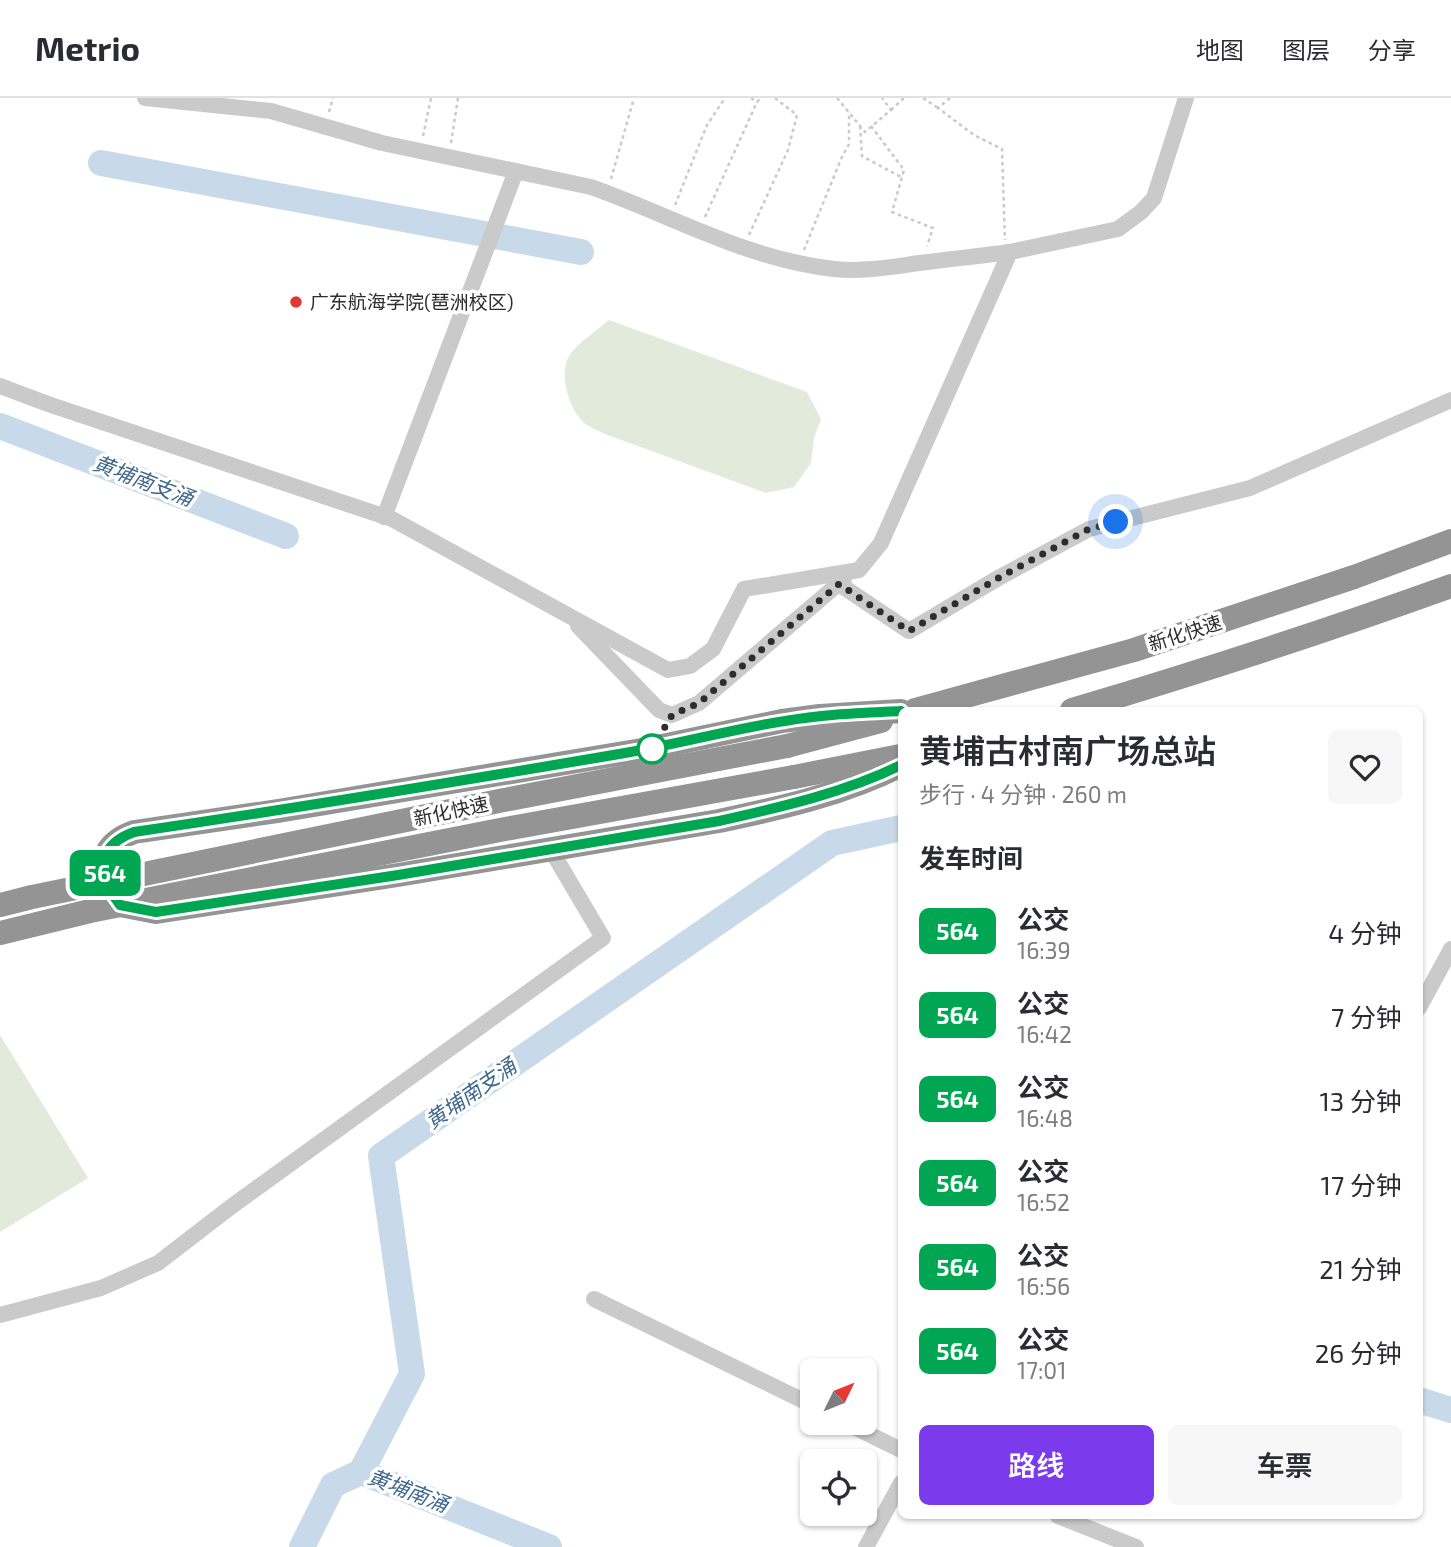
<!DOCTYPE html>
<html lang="zh">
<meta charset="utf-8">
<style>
body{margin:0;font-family:"Exo 2","Noto Sans SC",sans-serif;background:#f7f7f7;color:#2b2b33;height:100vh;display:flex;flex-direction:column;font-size:26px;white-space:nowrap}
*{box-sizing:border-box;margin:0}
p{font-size:23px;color:#7c7c81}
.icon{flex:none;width:38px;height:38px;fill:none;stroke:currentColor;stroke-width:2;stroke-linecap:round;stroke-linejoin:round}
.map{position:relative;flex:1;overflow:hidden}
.sheet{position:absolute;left:898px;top:609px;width:525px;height:812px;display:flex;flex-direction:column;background:#fff;border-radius:10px;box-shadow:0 2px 5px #0004}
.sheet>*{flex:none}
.badge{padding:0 14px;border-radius:10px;font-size:24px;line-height:46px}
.needle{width:46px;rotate:47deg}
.fabs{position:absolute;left:800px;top:1260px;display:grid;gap:14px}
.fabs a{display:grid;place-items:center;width:77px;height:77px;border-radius:10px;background:#fff;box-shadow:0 2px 5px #0004;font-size:35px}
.you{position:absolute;width:35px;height:35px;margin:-18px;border:5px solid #fff;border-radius:50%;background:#1a73e8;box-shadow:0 0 0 10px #1a73e833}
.map>.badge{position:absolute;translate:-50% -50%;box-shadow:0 0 0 4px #fff}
h2{padding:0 21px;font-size:26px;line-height:63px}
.round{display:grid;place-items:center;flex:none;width:74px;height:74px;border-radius:10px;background:#f7f7f7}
.overview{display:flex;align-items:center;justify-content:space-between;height:119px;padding:0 21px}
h1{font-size:33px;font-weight:600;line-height:52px}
.primary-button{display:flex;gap:14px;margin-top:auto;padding:14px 21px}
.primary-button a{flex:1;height:80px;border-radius:10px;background:#7c3aed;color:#fff;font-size:28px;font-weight:600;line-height:80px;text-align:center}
.primary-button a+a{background:#f7f7f7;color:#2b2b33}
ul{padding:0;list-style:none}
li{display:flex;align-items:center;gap:21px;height:84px;padding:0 21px}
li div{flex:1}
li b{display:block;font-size:26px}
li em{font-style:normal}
li .badge{min-width:77px;font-weight:700;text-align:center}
header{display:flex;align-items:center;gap:42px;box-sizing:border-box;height:98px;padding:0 35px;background:#fff;border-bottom:2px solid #e1e1e2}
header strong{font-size:33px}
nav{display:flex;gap:38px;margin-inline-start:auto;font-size:24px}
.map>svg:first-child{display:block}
.garden{fill:#e2ebdb}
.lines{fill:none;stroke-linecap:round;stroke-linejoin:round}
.river{stroke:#c8daea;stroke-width:26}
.path{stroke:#cacaca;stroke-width:2.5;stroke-dasharray:3.5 3.5;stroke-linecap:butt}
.minor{stroke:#cacaca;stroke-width:16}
.highway{stroke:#949494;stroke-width:24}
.highway-bridge{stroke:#949494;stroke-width:24}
.line-casing{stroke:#fff;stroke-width:16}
.line{stroke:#00a651;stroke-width:10}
.walk{stroke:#2d2d2d;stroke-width:7;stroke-dasharray:0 12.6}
.poi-dot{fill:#df3935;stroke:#fff;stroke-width:2.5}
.stop-dot{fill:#fff;stroke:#00a651;stroke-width:3.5}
.labels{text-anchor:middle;stroke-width:7;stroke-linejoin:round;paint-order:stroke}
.poi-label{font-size:19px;fill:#2d2d2d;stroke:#fff;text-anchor:start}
.street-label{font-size:19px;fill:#2d2d2d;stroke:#fff}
.water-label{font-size:21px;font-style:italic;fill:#3f678c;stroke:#fff}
</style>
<header>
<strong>Metrio</strong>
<nav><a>地图</a><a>图层</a><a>分享</a></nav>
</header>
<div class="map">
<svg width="1451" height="1449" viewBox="0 0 1451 1449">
<rect width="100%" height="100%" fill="#fff"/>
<g class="garden">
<path d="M609 222 807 294 821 321 814 340 811 365 794 389 766 395 605 336C597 332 586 328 581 322 567 306 558 272 571 255 578 245 599 231 609 222Z"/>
<path d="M0 937 88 1080 0 1134Z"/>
</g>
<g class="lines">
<g class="river">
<path d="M101 65 581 154"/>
<path d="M0 328 286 438"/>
<path d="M1419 1302 1451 1312"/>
<path d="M361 1374 412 1276 381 1058 832 745 901 730"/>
<path d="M302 1449 333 1387 361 1374 549 1449"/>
</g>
<g class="path">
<path d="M751 0 757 4 761 0"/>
<path d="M837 0 865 34 891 12 882 0"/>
<path d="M923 0 938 10"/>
<path d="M950 0 938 10 974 37 1002 51 1005 142"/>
<path d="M891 12 904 0"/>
<path d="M329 14 333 0"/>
<path d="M860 28 862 58 901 79"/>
<path d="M871 28 904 72 892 114 933 130 927 148"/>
<path d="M423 38 431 0"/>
<path d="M451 45 458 0"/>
<path d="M611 81 634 0"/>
<path d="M675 107 707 27 725 0"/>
<path d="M705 119 757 4"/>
<path d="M749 137 788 52 797 17 775 0"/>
<path d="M804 152 841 61 849 46V14"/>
</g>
<g class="minor">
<path d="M145 0 271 13 382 45 591 89C673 118 746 161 834 171 863 174 891 169 919 165 950 161 980 158 1010 154"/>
<path d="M0 288 48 306 392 421 668 572 690 568 713 551 744 491 859 472 881 445 1010 154 1118 131 1141 114 1154 100 1186 0"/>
<path d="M384 419 516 73"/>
<path d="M839 486 909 533 1000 479 1089 431 1250 390 1451 302"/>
<path d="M578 528 659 612 672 617 699 605 844 481"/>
<path d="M1419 910 1451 851"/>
<path d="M594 1201 812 1307"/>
<path d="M0 1217 101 1190 158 1165 232 1108 603 840 551 752"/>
<path d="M846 1325 901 1352"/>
<path d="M1058 1418 1136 1449"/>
<path d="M866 1449 901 1385"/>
</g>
<g class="highway">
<path d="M915 612 1134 552 1354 479 1451 443"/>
<path d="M1072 612C1200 574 1326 533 1451 488"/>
<path d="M901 613 820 618 782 623 648 651 278 713 134 734C109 743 97 760 107 787 110 794 116 800 120 807L156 814 398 777 719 723C781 710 844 696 901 667"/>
<path d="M787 648 881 623"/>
<path d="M794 679 900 658"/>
</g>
<g class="highway-bridge">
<path d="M0 807 32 799 499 703 787 648"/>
<path d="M0 835 90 813 505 731 794 679"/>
</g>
</g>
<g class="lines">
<defs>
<path id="line" d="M901 613C862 615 824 616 785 623 732 631 679 646 625 655 461 683 298 710 134 734 109 743 97 760 107 787 110 794 116 801 120 807L156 814 398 777 719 723C781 709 844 695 901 667"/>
</defs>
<use href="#line" class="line-casing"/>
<use href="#line" class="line"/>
<path class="walk" d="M652 651 672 617 699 605 839 486 909 533 1000 479 1089 431 1116 424"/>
</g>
<circle class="poi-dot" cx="296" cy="204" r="7"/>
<circle class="stop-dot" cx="652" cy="651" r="14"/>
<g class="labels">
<g class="poi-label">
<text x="310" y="211">广东航海学院(琶洲校区)</text>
</g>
<g class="street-label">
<text transform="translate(1185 535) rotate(-18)" y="7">新化快速</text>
<text transform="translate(451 713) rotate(-12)" y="7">新化快速</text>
</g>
<g class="water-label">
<text transform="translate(143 383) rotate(21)" y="7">黄埔南支涌</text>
<text transform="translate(471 996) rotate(-35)" y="7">黄埔南支涌</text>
<text transform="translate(408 1393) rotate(21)" y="7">黄埔南涌</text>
</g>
</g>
</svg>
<div class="fabs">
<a><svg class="needle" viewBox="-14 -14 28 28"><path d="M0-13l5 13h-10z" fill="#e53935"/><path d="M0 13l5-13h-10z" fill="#7c7c81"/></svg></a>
<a><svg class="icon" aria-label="locate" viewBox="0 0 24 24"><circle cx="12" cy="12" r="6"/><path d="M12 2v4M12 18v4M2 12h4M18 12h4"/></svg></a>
</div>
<div class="you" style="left:1116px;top:424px"></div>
<b class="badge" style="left:105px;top:775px;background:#00a651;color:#fff">564</b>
<section class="sheet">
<div class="overview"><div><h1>黄埔古村南广场总站</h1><p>步行 · 4 分钟 · 260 m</p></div><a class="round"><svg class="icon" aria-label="heart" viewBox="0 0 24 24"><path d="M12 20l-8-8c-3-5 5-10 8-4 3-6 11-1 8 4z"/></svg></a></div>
<h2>发车时间</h2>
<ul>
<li><span class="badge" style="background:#00a651;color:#fff">564</span><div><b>公交</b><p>16:39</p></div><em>4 分钟</em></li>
<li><span class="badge" style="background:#00a651;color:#fff">564</span><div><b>公交</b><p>16:42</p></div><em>7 分钟</em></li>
<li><span class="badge" style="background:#00a651;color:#fff">564</span><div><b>公交</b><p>16:48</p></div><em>13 分钟</em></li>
<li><span class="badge" style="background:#00a651;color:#fff">564</span><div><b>公交</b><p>16:52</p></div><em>17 分钟</em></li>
<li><span class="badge" style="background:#00a651;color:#fff">564</span><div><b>公交</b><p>16:56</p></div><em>21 分钟</em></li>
<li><span class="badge" style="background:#00a651;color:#fff">564</span><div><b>公交</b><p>17:01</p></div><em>26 分钟</em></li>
</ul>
<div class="primary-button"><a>路线</a><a>车票</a></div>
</section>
</div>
